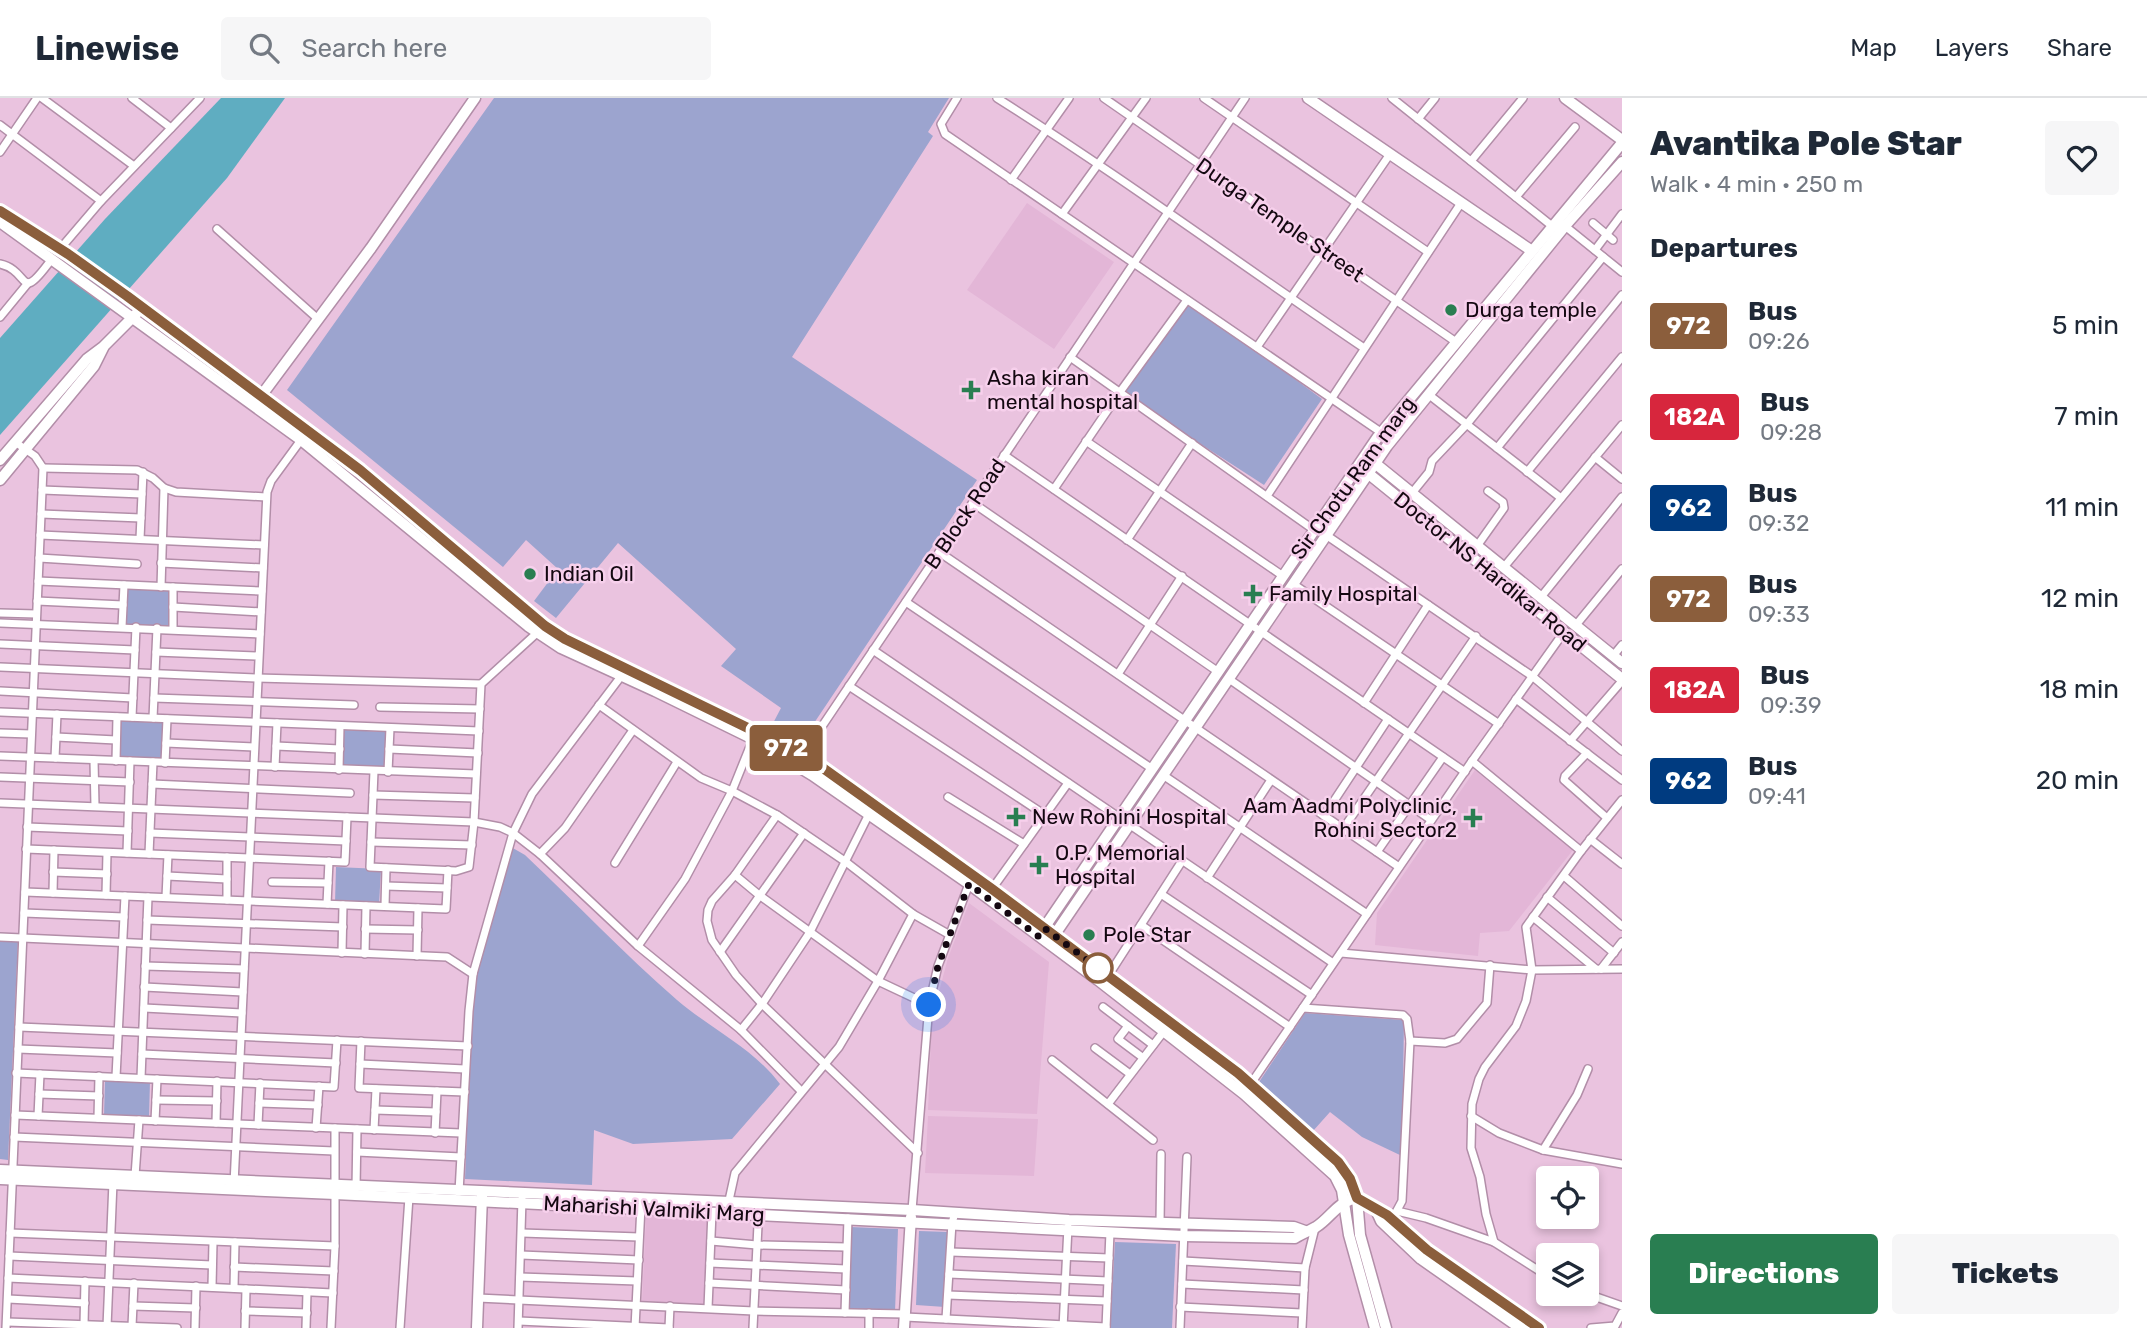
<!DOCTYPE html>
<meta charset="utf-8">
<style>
body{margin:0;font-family:Rubik,sans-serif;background:#f6f6f7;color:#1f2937;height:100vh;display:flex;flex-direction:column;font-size:26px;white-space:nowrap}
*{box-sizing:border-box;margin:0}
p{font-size:23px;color:#747a83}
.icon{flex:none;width:38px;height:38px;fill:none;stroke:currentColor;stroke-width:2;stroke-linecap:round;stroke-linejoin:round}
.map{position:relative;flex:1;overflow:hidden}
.details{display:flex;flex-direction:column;background:#fff;width:525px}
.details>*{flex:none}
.badge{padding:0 14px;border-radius:5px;font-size:24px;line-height:46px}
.tools{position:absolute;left:1536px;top:1068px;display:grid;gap:14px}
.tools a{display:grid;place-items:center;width:63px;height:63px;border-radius:7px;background:#fff;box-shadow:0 4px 10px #0003;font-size:35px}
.you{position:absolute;width:35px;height:35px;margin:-18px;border:5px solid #fff;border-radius:50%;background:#1a73e8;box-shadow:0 0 0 10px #1a73e833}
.map>.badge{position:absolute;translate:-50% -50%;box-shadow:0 0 0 4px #fff}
h2{padding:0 28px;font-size:26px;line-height:63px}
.round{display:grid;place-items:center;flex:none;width:74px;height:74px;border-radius:7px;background:#f6f6f7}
.head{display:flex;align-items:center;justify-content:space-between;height:119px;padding:0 28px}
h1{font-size:33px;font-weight:800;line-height:52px}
.cta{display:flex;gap:14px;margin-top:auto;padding:14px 28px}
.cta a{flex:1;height:80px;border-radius:7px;background:#297e51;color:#fff;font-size:28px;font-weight:800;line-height:80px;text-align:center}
.cta a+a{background:#f6f6f7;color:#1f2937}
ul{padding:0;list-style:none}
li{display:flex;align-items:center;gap:21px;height:91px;padding:0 28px}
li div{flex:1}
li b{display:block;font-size:26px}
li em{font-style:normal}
li .badge{min-width:77px;font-weight:700;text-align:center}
header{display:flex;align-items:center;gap:42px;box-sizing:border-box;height:98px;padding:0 35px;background:#fff;border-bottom:2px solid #e0e1e3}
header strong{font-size:33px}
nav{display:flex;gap:38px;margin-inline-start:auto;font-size:24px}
.search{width:490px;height:63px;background:#f6f6f7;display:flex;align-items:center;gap:18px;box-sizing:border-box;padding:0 24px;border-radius:7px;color:#747a83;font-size:26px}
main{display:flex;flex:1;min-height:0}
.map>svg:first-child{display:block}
.built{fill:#e3b6d7}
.green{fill:#9ca4cf}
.water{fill:#5fadc1}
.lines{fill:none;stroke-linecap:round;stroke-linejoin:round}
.street-casing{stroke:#b28ea8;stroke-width:10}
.secondary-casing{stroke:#b28ea8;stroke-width:13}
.street{stroke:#fff;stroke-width:7}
.secondary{stroke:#fff;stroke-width:10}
.line-casing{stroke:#fff;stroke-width:16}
.line{stroke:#8b5e3c;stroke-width:10}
.walk{stroke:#140811;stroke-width:7;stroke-dasharray:0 12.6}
.poi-dot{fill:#297e51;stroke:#f7d0ec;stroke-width:2.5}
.stop-dot{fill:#fff;stroke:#8b5e3c;stroke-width:3.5}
.labels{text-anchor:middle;stroke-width:5;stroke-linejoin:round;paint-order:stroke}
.street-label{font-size:21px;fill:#140811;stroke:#f7d0ec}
.poi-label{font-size:21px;fill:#140811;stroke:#f7d0ec;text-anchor:start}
</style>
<header>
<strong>Linewise</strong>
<div class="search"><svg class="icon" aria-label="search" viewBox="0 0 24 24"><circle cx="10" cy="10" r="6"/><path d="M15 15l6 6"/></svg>Search here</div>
<nav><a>Map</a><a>Layers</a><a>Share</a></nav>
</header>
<main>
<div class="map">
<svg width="1622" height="1230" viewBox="0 0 1622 1230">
<rect width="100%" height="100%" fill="#eac3df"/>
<g class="built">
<path d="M1027 105 1114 164 1054 251 967 192Z"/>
<path d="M1475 672 1573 752 1509 833 1480 835 1478 858 1375 847 1377 815Z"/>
<path d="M969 805 1049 864 1037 1016 928 1012 932 920 948 860Z"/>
<path d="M928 1018 1038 1021 1034 1078 925 1075Z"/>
<path d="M646 1118 709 1121 705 1207 642 1204Z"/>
</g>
<g class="green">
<path d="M494 0H949L928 34 933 38 792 259 977 382 800 646 770 631 781 610 721 568 736 551 618 445 556 520 534 503 558 471 526 442 503 469 287 292Z"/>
<path d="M1187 202 1322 301 1264 387 1120 294Z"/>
<path d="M126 489 171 491 169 528 124 526Z"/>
<path d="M120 623 165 625 163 661 119 659Z"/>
<path d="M343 632 388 634 386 670 342 668Z"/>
<path d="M511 749 525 757C576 805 624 856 677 902 711 931 753 950 780 986L732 1041 633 1046 594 1032 592 1087 465 1081 473 885Z"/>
<path d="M336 769 381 771 379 807 335 805Z"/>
<path d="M0 843H18L8 1062 0 1061Z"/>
<path d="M1305 915 1404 922 1402 1058 1362 1039 1330 1014 1313 1033 1259 984Z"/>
<path d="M105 981 150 983 149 1020 104 1018Z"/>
<path d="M851 1129 898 1131 895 1214 847 1212Z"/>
<path d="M919 1133 949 1134 945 1209 916 1207Z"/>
<path d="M1115 1144 1176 1146 1172 1230H1110Z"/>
</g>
<path class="water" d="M221 0H285L227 80 0 337V240L105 121Z"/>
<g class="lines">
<defs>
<g id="street">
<path d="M42 0 134 68"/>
<path d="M132 0 171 30"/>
<path d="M957 0 941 26 945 36 1382 335"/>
<path d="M997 0C1122 79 1241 167 1364 250"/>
<path d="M1104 0 1456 244"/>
<path d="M1204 0 1428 154"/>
<path d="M1392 0 1552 128"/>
<path d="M1418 21 1435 0"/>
<path d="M0 27 101 103"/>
<path d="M0 54 37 0"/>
<path d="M1471 63 1523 0"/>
<path d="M1011 82 1069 0"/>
<path d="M1516 99 1575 29"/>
<path d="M1062 116 1146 0"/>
<path d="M1593 125 1613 142"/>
<path d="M1565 128 1622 174"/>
<path d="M217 131 318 221"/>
<path d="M60 151 101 103 200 0"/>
<path d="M1595 152 1622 116"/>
<path d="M0 166C31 173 18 207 51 162"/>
<path d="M0 219 28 185"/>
<path d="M1257 249 1390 56"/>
<path d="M1070 259 1314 432"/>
<path d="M1428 296 1561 400"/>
<path d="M1086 343 1283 478"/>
<path d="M1497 350 1622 197"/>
<path d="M1004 357 1465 674"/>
<path d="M1595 359 1622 381"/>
<path d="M43 370 137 372 153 380 164 390 176 394 266 399"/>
<path d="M1527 374 1622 259"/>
<path d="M1054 391 1120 294 1187 202"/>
<path d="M42 392 142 396"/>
<path d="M1412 395 1429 374 1432 363 1467 326 1603 159"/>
<path d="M1267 398 1461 105"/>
<path d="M973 405 1217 573"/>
<path d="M41 416 141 420"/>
<path d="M40 437 264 447"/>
<path d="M1326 437 1532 578 1622 653"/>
<path d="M140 441 143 374"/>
<path d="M1127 442 1192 345"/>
<path d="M1477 448 1504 410 1503 404 1488 393"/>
<path d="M939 454 1399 769"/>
<path d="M39 460 137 466"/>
<path d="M161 465 263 470"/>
<path d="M1504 469 1622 327"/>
<path d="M38 483 262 493"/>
<path d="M1293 486 1499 626"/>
<path d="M161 489 164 390"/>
<path d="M1541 499 1622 399"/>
<path d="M37 503 123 507"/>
<path d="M906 504 1151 670"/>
<path d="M173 509 261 514"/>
<path d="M0 515 36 516"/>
<path d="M0 525 260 536"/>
<path d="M1576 527 1622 471"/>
<path d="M122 529 124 487"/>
<path d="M173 531V489"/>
<path d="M0 546 135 552"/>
<path d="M873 552 1333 865"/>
<path d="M156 554 258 558"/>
<path d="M1613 558 1622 547"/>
<path d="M0 569 257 580 481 586"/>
<path d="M1118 576 1182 478"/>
<path d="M1229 581 1431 722"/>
<path d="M849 588 1045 717"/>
<path d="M0 593 133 600"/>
<path d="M154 600 354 607"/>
<path d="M1516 601 1622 682"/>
<path d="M1364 605 1428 507"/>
<path d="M599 607 701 680 732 693 777 717 846 764 913 816 950 837"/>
<path d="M380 609 480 611"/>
<path d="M0 614 479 633"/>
<path d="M132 619 136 529"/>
<path d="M153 620 157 530"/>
<path d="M0 635 31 636"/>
<path d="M56 639 116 642"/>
<path d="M1570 643 1622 583"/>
<path d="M166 645 254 649"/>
<path d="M276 648 340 651"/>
<path d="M389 651 478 655"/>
<path d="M1587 655 1565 678 1564 682 1607 720"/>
<path d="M0 658 476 676"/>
<path d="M55 660 57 616"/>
<path d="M800 661 1245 0"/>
<path d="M94 662 95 708"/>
<path d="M116 663 117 619"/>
<path d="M1472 663 1581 753"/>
<path d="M165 665 167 621"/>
<path d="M275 669 277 625"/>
<path d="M339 672 340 628"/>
<path d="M374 673 370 769 456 773 469 769 474 724 481 586 538 534"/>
<path d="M388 674 390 630"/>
<path d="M1163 677 1367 816"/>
<path d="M0 679 130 684"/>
<path d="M152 686 350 695"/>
<path d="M373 697 475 700"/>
<path d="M948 699 1024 746"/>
<path d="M0 705 474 724 500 729 513 735 540 756 638 848 741 932 801 993"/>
<path d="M777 717 735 777 712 803 708 812 707 823 712 842 736 877 762 906 918 1055"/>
<path d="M1324 718 1388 621"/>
<path d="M27 729 128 733"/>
<path d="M1343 731 1476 538"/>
<path d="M150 735 346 743"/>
<path d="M1590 741 1622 766"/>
<path d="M371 744 472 747"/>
<path d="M26 751 345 764 347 719"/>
<path d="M1377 754 1443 659"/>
<path d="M127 755 130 663"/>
<path d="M149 756 153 664"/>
<path d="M540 756 565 730 633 632"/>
<path d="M615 765 677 664"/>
<path d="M53 774 107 776"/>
<path d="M735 777 759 797 878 883 929 907"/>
<path d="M167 778 227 781"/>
<path d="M1564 778 1622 828"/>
<path d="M1207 780 1271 682"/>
<path d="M272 784 328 785"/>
<path d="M386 788 447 790"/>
<path d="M992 791 1068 685"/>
<path d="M25 794 446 811 448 772"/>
<path d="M53 795 54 752"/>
<path d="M1161 796 1312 897"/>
<path d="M106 797 107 755"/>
<path d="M166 799 168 757"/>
<path d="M1547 799 1614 855"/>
<path d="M227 802V759"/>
<path d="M327 806 329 763"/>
<path d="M385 808 386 770"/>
<path d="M24 815 124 819"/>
<path d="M1533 819 1596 871"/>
<path d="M147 822 343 829"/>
<path d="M1141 827 1290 929"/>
<path d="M365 831 418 832"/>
<path d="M0 839 447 859 473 876"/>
<path d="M638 848 685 781 732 693 753 641"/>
<path d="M720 854 804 735"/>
<path d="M342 855 343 807"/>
<path d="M1341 855 1532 872 1622 871"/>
<path d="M365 856 366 808"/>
<path d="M417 858 418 810"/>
<path d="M145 868 244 871"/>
<path d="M1601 871 1622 844"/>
<path d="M1108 878 1182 763"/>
<path d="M144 889 243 894"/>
<path d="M1103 909 1153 947"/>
<path d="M144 910 242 915"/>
<path d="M1303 910 1403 917 1407 921 1410 943 1402 1103 1395 1116"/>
<path d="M1128 928 1118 941 1142 959"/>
<path d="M19 929 468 948"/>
<path d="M741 932 762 906 810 834 870 714"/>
<path d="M361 943 359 990 465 994"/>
<path d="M1410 943 1445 945 1457 941 1487 905 1490 867"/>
<path d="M1095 950 1130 976"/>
<path d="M18 951 117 955"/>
<path d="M142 956 336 965"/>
<path d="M1052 962 1153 1042"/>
<path d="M360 966 465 971"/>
<path d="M16 975 334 989 337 942"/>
<path d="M116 979 125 798"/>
<path d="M141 980 148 799"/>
<path d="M1250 987 1472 663 1564 534"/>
<path d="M39 996 99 998"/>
<path d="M156 1002 217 1003"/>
<path d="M259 1005 318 1007"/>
<path d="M1108 1006 1171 924"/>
<path d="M375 1012 436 1014"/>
<path d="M15 1017 461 1035"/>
<path d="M38 1018 40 976"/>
<path d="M1471 1018 1499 1035 1543 1052 1622 1066"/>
<path d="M98 1020 99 978"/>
<path d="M155 1023 157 981"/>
<path d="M216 1025 217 983"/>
<path d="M258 1027 260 985"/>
<path d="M316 1030 319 988"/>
<path d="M374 1032 376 991"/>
<path d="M435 1035 437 993"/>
<path d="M14 1039 334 1053"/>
<path d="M1543 1052 1577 997 1588 971"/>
<path d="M357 1054 461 1059"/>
<path d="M135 1078 139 1022"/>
<path d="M234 1086 267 394 271 383 301 342"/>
<path d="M356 1090 357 1031"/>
<path d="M459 1094 469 913 473 876 513 735 532 696 622 577"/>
<path d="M728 1107 735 1075 839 949 878 883 913 816"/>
<path d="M912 1112 929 907 938 868 969 786"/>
<path d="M1397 1113 1426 1120 1494 1144 1486 1116 1480 1079 1471 1050 1472 1006 1479 981 1485 969 1516 928 1526 903 1532 872 1526 829 1581 753 1622 702"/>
<path d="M1160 1125 1161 1056"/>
<path d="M10 1135 335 1148"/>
<path d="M522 1135 639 1139"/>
<path d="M711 1143 757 1147 846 1149"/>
<path d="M1494 1144 1549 1179"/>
<path d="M951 1154 1109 1160"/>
<path d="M521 1157 639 1162"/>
<path d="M9 1158 212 1167"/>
<path d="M1183 1163 1305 1170"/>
<path d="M710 1165 846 1171"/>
<path d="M234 1169 334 1173"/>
<path d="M949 1176 1108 1183"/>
<path d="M520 1179 637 1183"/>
<path d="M8 1180 333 1195"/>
<path d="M709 1185 846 1192"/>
<path d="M1182 1186 1304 1192"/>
<path d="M212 1189 213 1144"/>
<path d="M234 1190 235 1144"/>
<path d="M1585 1195 1622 1208"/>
<path d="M948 1197 1107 1203"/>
<path d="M478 1200 754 1213 905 1216"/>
<path d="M8 1201 85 1205"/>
<path d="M133 1208 196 1210"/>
<path d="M1180 1209 1302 1215"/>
<path d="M708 1210 712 1114"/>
<path d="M245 1213 307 1215"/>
<path d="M845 1215 848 1120"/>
<path d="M905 1219 1106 1229"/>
<path d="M946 1221 952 1125 955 1115"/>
<path d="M519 1223 669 1230"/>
<path d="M7 1224 177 1230"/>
<path d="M84 1227 85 1183"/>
<path d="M132 1228 134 1185"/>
<path d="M107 1229 113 1084"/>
<path d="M6 1230 43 370 35 358 15 344"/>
<path d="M195 1230 196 1188"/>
<path d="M245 1230 246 1191"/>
<path d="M306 1230 307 1194"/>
<path d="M331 1230 335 1148V1030"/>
<path d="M400 1230 409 1099"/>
<path d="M518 1230 522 1101"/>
<path d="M635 1230 641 1108"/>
<path d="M669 1230 670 1208"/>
<path d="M753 1230 759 1106"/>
<path d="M869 1230V1215"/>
<path d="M1063 1230 1068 1129"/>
<path d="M1106 1230 1110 1134"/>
<path d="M1180 1230 1187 1059"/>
<path d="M1302 1230 1305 1170 1315 1130"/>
<path d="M1591 1230 1615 1228 1622 1215"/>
</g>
<g id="secondary">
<path d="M1308 0 1532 153"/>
<path d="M1565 0 1622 42"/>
<path d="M0 113 68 156 127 198 360 372 535 522 565 541 752 632 820 668 992 791 1238 975 1344 1070 1357 1100 1360 1137 1386 1230"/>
<path d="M0 124 301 342 528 528 561 550 655 593 753 641 812 677 969 786 1098 882 1244 996 1335 1078 1342 1092 1349 1137 1375 1230"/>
<path d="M258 302 371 150 475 0"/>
<path d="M0 362 87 261 103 249 137 215"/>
<path d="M1371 362 1622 565"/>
<path d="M1364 372 1622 581"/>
<path d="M0 382 94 268 103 250"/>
<path d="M1042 833 1377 340 1622 45"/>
<path d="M1051 842 1387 348 1565 128 1622 64"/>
<path d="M0 1072 912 1112 1069 1122 1294 1129 1305 1133"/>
<path d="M0 1081 335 1096 1184 1138 1295 1140C1302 1135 1310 1133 1316 1129 1329 1121 1336 1107 1350 1102"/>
<path d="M1357 1100 1387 1117 1427 1152 1539 1230"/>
<path d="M1376 1112 1381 1123 1421 1161 1520 1230"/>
<path d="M477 1230 482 1098"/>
<path d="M904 1230 911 1119"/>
</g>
</defs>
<use href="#street" class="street-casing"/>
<use href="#secondary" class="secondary-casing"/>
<use href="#street" class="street"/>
<use href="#secondary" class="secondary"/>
</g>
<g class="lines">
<defs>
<path id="line" d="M0 113 68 156 127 198 360 372 545 528 565 541 752 632 820 668 992 791 1238 975 1338 1064 1350 1081 1357 1100 1387 1117 1427 1152 1539 1230"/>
</defs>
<use href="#line" class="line-casing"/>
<use href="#line" class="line"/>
<path class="walk" d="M929 907 938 868 969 786 1038 838 1044 830 1098 870"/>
</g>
<g class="poi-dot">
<circle cx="1451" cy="212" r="7"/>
<path d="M967.5 281.5h7v7h7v7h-7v7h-7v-7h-7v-7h7z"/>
<circle cx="530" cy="476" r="7"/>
<path d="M1249.5 485.5h7v7h7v7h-7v7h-7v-7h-7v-7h7z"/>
<path d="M1012.5 708.5h7v7h7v7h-7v7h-7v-7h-7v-7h7z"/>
<path d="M1469.5 709.5h7v7h7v7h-7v7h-7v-7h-7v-7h7z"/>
<path d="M1035.5 756.5h7v7h7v7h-7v7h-7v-7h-7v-7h7z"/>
<circle cx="1089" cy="837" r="7"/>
</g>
<circle class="stop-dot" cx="1098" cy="870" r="14"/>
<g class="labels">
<g class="street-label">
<text transform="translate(1280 122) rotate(35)" y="7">Durga Temple Street</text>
<text transform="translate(1353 380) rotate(-54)" y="7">Sir Chotu Ram marg</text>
<text transform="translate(965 416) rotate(-56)" y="7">B Block Road</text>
<text transform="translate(1490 474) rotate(39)" y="7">Doctor NS Hardikar Road</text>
<text transform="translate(654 1111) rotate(3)" y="7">Maharishi Valmiki Marg</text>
</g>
<g class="poi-label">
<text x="1465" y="219">Durga temple</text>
<text x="987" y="287">Asha kiran<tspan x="987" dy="24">mental hospital</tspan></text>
<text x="544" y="483">Indian Oil</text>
<text x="1269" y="503">Family Hospital</text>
<text x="1457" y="715" text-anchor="end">Aam Aadmi Polyclinic,<tspan x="1457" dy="24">Rohini Sector2</tspan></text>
<text x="1032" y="726">New Rohini Hospital</text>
<text x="1055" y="762">O.P. Memorial<tspan x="1055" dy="24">Hospital</tspan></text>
<text x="1103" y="844">Pole Star</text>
</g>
</g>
</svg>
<div class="tools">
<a><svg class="icon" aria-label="locate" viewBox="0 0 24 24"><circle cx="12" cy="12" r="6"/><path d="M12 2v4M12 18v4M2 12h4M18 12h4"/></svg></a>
<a><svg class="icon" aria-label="layers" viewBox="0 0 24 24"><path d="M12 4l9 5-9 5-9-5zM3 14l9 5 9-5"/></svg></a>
</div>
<div class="you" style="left:929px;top:907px"></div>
<b class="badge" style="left:786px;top:650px;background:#8b5e3c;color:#fff">972</b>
</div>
<section class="details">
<div class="head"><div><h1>Avantika Pole Star</h1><p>Walk · 4 min · 250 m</p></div><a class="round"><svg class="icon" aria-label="heart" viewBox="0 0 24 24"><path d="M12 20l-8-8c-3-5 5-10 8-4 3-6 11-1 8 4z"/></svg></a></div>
<h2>Departures</h2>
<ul>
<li><span class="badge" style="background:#8b5e3c;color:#fff">972</span><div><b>Bus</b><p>09:26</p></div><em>5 min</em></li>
<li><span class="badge" style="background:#d7263d;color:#fff">182A</span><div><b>Bus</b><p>09:28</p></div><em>7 min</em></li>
<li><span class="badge" style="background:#003b80;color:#fff">962</span><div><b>Bus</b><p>09:32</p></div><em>11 min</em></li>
<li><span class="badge" style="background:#8b5e3c;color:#fff">972</span><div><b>Bus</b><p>09:33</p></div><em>12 min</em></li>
<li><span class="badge" style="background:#d7263d;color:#fff">182A</span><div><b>Bus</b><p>09:39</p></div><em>18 min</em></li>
<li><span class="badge" style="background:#003b80;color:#fff">962</span><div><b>Bus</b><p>09:41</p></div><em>20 min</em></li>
</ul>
<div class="cta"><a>Directions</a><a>Tickets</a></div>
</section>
</main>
